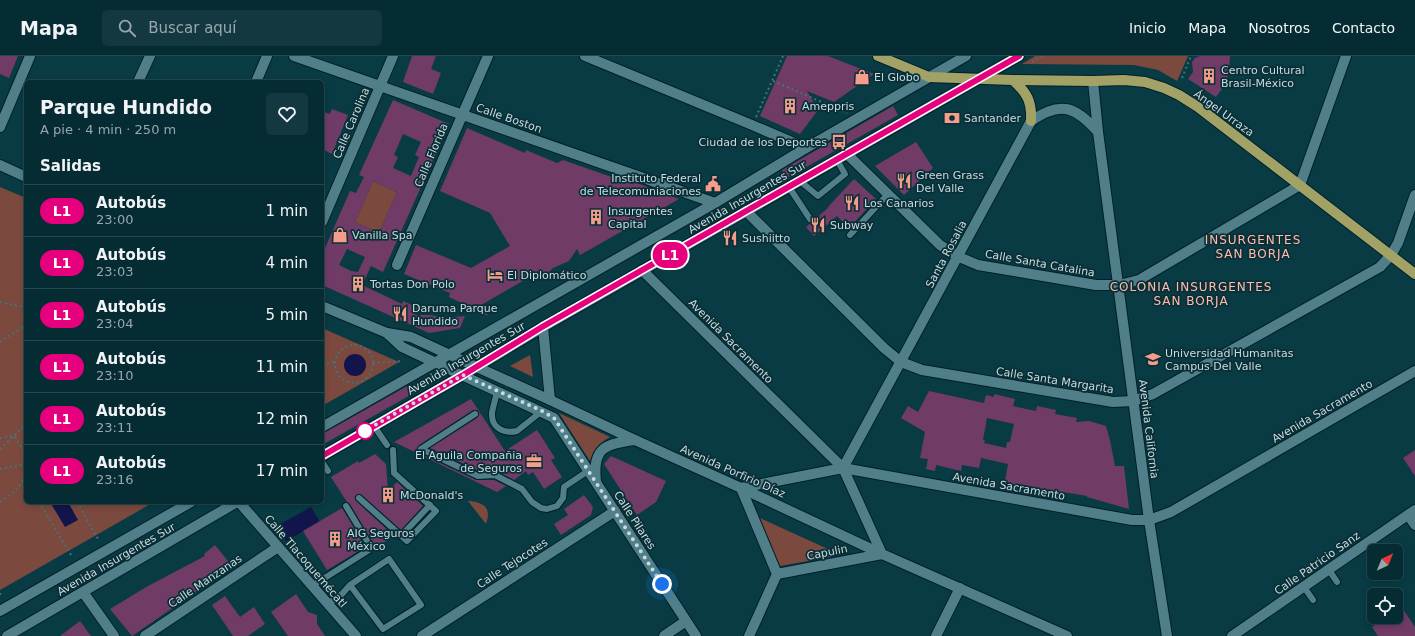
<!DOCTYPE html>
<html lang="es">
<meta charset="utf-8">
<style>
body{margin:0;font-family:"DejaVu Sans",sans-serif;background:#14383f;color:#f1f3f6;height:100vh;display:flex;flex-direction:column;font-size:15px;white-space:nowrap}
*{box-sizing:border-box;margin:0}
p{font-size:13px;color:#98a7ac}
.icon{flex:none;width:22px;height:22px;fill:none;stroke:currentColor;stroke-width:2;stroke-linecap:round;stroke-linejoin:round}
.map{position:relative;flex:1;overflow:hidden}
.details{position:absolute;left:24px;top:24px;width:300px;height:424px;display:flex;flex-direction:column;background:#062c33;border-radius:6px;box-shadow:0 2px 6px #0003,0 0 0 1px #27484e}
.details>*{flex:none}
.badge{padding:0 8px;border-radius:13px;font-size:14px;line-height:26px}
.needle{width:26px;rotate:43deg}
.controls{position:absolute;left:1367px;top:488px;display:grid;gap:8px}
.controls a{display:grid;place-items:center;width:36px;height:36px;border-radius:6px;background:#062c33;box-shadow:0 2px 6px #0003,0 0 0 1px #27484e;font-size:20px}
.you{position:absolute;width:20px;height:20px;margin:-10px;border:3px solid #fff;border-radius:50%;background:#1a73e8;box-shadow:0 0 0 6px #1a73e833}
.map>.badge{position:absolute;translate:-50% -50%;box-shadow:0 0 0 2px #fff}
h2{padding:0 16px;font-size:15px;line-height:36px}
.round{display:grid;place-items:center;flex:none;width:42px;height:42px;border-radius:6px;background:#14383f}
.overview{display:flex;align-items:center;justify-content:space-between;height:68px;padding:0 16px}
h1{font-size:19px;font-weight:800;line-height:30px}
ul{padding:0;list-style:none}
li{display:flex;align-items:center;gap:12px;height:52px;padding:0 16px;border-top:1px solid #27484e}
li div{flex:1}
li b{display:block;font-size:15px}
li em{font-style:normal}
li .badge{min-width:44px;font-weight:700;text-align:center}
header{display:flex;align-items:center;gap:24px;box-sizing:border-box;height:56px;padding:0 20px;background:#062c33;border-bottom:1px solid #27484e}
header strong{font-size:19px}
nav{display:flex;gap:22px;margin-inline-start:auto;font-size:14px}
.search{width:280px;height:36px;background:#14383f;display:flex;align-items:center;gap:10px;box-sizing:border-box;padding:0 14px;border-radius:6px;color:#98a7ac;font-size:15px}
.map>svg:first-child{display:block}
.green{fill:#7c493e}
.water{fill:#11154b}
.building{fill:#713b68;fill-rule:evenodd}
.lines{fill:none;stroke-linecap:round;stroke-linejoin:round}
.lane-casing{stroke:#002027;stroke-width:8}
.street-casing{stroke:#002027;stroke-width:12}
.secondary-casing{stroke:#002027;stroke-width:12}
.primary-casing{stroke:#002027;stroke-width:12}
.path{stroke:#487179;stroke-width:2;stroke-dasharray:2 3;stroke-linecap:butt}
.lane{stroke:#517f89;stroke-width:6}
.street{stroke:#517f89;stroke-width:10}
.secondary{stroke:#517f89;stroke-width:10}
.primary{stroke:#a2a267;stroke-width:10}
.line-casing{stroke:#fff;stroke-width:9}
.line{stroke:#e6007e;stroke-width:6}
.walk{stroke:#c5dce1;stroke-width:4;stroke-dasharray:0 7.2}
.stop-dot{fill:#fff;stroke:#e6007e;stroke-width:2}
.labels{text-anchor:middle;stroke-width:3.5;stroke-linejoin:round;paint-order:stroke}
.poi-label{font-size:11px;fill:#c5dce1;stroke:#0b2f36;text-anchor:start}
.street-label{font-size:11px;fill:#c5dce1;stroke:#0b2f36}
.neighbourhood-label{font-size:12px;letter-spacing:1px;fill:#ffbcae;stroke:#0b2f36}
</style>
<header>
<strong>Mapa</strong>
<div class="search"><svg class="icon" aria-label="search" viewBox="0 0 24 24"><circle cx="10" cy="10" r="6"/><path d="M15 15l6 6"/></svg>Buscar aquí</div>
<nav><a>Inicio</a><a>Mapa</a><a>Nosotros</a><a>Contacto</a></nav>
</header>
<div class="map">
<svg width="1415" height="580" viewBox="0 0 1415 580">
<rect width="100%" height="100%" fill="#083b44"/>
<g class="green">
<path d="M1035 0H1188L1177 25 1158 14 1134 9 1022 8Z"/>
<path d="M373 125 397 136 379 177 355 166Z"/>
<path d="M0 131 26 142V446H154L0 534Z"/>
<path d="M322 272 399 306 322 350Z"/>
<path d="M530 299 533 321 510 310Z"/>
<path d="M559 357 610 381C599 387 594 393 590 405Z"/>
<path d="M468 445C483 446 492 451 486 468Z"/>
<path d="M760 462 841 499 780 510Z"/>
</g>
<g class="water">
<circle cx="355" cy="309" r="11"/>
<path d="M50 446H68L78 464 65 471Z"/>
<path d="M311 451 320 466 286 485 277 470Z"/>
</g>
<g class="building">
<path d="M0 0H18L9 22 0 18Z"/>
<path d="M412 0H436L431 13 441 17 433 38 403 26Z"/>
<path d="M787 0H828L874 18 834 46 807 35 818 54 800 78 760 60Z"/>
<path d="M1200 0H1230L1229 17 1224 30 1216 41 1188 23 1193 16 1192 6 1195 2Z"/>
<path d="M393 44 449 68 383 216 371 210 362 229 402 248 403 245 412 249 418 252 415 259H430L444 262 465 260 460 272 429 277 322 229V199L350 135 356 137 364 121 359 119ZM403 78 421 86 415 99 419 101 411 120 393 112 398 101 394 99ZM373 125 397 136 379 177 355 166ZM347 193 365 201 358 216 351 215 339 209Z"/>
<path d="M893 50 898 59 787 122 782 114Z"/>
<path d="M332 53 348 59 332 98 322 93V61L324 56 330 58Z"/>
<path d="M467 72 525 97 526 94 557 107 563 104 623 125 626 123 679 143 580 199 577 193 569 205 553 212 541 224H534L528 222 481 249 488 260 449 241 450 237 404 218 416 189 471 212 510 190 490 157 440 135Z"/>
<path d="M916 86 933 112 904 139 875 110Z"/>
<path d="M854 123 876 143 849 172 837 160 814 180 806 171 828 152V151Z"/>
<path d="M409 329 414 337 322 389V378Z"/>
<path d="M929 335 984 347 986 339 994 341V338L1015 343 1013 350 1036 355 1037 350 1056 354 1055 358 1077 362 1076 366 1089 365 1106 370 1110 384 1115 410H1124L1129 453 1087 441V440L1063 436 1062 440 1042 436 1043 433 1018 428 1017 433 1004 431 1008 408 981 402 979 412 962 409 961 415 936 409 935 415 926 413 928 403 920 402 925 376 901 362 908 350 918 356ZM987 362 1014 368 1010 386H1007L1006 392 984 387 985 384H983Z"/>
<path d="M471 343 505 395 537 374 555 402 551 404 562 421 544 433 533 416 528 419 526 415 514 424 497 415H479L430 392 477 362 479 357 477 354H473L419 389 417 394 419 397 476 424H494L506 430 497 436 394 386Z"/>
<path d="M1415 394V420L1403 402Z"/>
<path d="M375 398 386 408 388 435 397 426 423 450 401 474 362 439 360 438 356 439 355 441 356 445 394 480 377 491 373 487 350 448 347 446 331 421 358 405 359 407Z"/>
<path d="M611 400 666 425 656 446 637 459 604 408Z"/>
<path d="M584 439 593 451 591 459 561 479 554 468 568 459 564 453Z"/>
<path d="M342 452 364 489V492L327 514 303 475Z"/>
<path d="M215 489 232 510 204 532 203 531 132 580 110 553 148 530 205 500 204 498Z"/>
<path d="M296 538 308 556 317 559V568L325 580H288L271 556Z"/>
<path d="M225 540 240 561 254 551 265 568 248 580H233L212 549Z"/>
<path d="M1396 543 1415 571V580H1378L1372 571 1386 561H1396Z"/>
<path d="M80 565 91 580H60Z"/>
</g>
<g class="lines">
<defs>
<g id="lane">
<path d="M800 125 818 140 845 118 837 104"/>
<path d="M789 131 810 163"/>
<path d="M850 179 888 138"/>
<path d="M497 335C496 342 493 350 492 357 491 372 504 378 517 375L542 355"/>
<path d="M475 358 421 393 478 420 495 419 522 433 532 446 541 452 547 453 557 450 563 442 564 431 588 415"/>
<path d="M374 370 387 389"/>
<path d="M322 406 328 415"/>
<path d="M359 442 407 485 436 455 394 417 393 394"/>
<path d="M401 480 430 449"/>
<path d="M1367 487 1374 499"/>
<path d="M1329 514 1337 526"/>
<path d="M312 530 369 494V488L346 450"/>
<path d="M1304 531 1313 544"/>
<path d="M328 548 342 538 350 529 389 503 421 549 383 573 350 529"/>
</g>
<g id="street">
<path d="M294 0 715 147"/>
<path d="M585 0 752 69 806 92"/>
<path d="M1093 25 1098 76 1149 464 1167 580"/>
<path d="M138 26 150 0"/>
<path d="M256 26 267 0"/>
<path d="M0 71 30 0"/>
<path d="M847 98 940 189 959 201 978 209 1096 229H1119L1139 224 1300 129 1346 0"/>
<path d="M0 109 26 121"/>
<path d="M746 155 884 292 901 306 922 314 1113 346 1133 345 1153 338 1380 211 1391 199 1398 187 1415 139"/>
<path d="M322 166 393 0"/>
<path d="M397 209 488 0"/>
<path d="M642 214 843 412 1132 464H1149L1171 456 1415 315"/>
<path d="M322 250 387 277 411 281 450 299"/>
<path d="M387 277 402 291 436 307"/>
<path d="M843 412 1031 65C1061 44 1076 51 1098 76"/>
<path d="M239 446 356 580"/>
<path d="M1408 459 1415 469"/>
<path d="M777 518 882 498 843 412"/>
<path d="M83 536 114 580"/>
<path d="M145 580 278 491"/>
<path d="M422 580 615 455"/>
<path d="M664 580 686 565"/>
<path d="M749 580 777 518 741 432 843 412"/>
<path d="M936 580 960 532"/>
</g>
<g id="secondary">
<path d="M543 271 550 344"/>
<path d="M450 299 550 344 635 384 741 432 882 498 1067 580"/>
<path d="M436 307 554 362 696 580"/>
<path d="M322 371 715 147 806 92 966 0"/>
<path d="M322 400 463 319 543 271 1019 0"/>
<path d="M596 425C592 391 606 388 635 384"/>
<path d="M0 555 191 446"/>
<path d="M7 580 237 446"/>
<path d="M1232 580 1415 454"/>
</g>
<g id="primary">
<path d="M878 0 929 21 1013 24 1093 25 1124 24 1145 26 1164 32 1179 39 1198 51 1415 218"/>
<path d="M1013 24C1027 37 1032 45 1031 65"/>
</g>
</defs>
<use href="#lane" class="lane-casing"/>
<use href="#street" class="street-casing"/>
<use href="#secondary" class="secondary-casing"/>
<use href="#primary" class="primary-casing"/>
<g class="path">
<path d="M1032 6 1042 0"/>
<path d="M1182 22 1191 0"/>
<path d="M773 25 847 57"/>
<path d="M756 61 783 0"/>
<path d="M26 240 24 251 26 259"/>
<path d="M0 246 24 251"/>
<path d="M0 286 26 269"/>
<circle cx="354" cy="308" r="19"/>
<path d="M373 307 403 305"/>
<path d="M322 308 335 306"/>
<path d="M0 382 14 380 26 398"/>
<path d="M0 393 26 369"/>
<path d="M0 413 26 408"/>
<path d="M0 446C14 436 23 431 26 413"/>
<path d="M39 446 71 499"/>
<path d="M77 446 98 483"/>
<path d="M0 537 1 540"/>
</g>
<use href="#lane" class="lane"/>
<use href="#street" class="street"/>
<use href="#secondary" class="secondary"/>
<use href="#primary" class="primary"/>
</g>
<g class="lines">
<defs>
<path id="line" d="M322 400 463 319 542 271 1019 0"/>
</defs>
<use href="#line" class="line-casing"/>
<use href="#line" class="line"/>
<path class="walk" d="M365 375 361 377 463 319 542 355 554 362 662 528"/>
</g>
<defs>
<symbol id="building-bare" viewBox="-9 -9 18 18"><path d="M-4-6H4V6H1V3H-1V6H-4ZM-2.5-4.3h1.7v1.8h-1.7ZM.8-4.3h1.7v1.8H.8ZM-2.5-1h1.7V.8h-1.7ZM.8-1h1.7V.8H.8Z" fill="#f49d8b" stroke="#0b2f36" stroke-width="2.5" paint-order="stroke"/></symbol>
<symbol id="shop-bare" viewBox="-9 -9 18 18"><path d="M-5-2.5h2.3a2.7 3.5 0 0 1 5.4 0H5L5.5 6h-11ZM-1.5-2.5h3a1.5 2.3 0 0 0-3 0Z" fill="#f49d8b" stroke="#0b2f36" stroke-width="2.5" paint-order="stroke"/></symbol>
<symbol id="bank-bare" viewBox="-9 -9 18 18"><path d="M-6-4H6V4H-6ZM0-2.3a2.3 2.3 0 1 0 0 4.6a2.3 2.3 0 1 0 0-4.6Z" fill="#f49d8b" stroke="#0b2f36" stroke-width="2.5" paint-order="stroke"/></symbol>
<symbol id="bus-bare" viewBox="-9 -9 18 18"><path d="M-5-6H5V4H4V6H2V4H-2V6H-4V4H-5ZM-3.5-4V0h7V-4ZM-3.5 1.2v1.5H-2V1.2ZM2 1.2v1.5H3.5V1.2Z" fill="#f49d8b" stroke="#0b2f36" stroke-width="2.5" paint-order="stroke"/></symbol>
<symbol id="restaurant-bare" viewBox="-9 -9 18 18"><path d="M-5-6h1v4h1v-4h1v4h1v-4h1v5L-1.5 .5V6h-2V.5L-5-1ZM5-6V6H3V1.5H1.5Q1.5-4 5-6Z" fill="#f49d8b" stroke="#0b2f36" stroke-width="2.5" paint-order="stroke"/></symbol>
<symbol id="civic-bare" viewBox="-9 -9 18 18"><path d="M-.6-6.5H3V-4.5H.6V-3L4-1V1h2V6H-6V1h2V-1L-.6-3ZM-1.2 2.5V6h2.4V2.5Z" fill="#f49d8b" stroke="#0b2f36" stroke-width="2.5" paint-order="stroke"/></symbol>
<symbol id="hotel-bare" viewBox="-9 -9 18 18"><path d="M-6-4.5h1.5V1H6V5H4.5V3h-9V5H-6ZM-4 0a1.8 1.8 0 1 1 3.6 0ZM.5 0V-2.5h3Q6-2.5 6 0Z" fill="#f49d8b" stroke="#0b2f36" stroke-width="2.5" paint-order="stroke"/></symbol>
<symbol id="university-bare" viewBox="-9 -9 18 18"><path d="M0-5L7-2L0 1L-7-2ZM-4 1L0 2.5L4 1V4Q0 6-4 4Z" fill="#f49d8b" stroke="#0b2f36" stroke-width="2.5" paint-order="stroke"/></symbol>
<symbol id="office-bare" viewBox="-9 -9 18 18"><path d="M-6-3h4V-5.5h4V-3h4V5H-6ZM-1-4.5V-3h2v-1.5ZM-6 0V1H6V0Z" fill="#f49d8b" stroke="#0b2f36" stroke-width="2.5" paint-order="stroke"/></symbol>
</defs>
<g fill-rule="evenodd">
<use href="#building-bare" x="1198" y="9" width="22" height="22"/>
<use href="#shop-bare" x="851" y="10" width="22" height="22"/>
<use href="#building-bare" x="779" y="39" width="22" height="22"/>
<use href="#bank-bare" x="941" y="51" width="22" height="22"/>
<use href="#bus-bare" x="828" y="75" width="22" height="22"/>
<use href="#restaurant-bare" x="893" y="114" width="22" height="22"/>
<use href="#civic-bare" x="702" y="117" width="22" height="22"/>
<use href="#restaurant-bare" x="841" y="136" width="22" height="22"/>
<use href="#building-bare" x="585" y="150" width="22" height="22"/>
<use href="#restaurant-bare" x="807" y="158" width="22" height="22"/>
<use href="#shop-bare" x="329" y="168" width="22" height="22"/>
<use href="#restaurant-bare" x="719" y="171" width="22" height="22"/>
<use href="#hotel-bare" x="484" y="208" width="22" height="22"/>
<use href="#building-bare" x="347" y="217" width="22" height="22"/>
<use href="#restaurant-bare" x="389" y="247" width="22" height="22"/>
<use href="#university-bare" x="1142" y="292" width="22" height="22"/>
<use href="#office-bare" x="523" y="394" width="22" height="22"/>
<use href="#building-bare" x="377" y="428" width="22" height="22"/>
<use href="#building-bare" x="324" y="472" width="22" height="22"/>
</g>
<circle class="stop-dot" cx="365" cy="375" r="8"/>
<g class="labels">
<g class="poi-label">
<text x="1221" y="18">Centro Cultural<tspan x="1221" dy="13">Brasil-México</tspan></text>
<text x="874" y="25">El Globo</text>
<text x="802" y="54">Ameppris</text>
<text x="964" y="66">Santander</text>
<text x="827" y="90" text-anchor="end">Ciudad de los Deportes</text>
<text x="916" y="123">Green Grass<tspan x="916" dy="13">Del Valle</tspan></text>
<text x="701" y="126" text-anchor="end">Instituto Federal<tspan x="701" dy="13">de Telecomuniaciones</tspan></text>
<text x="864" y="151">Los Canarios</text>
<text x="608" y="159">Insurgentes<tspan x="608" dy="13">Capital</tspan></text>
<text x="830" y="173">Subway</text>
<text x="352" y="183">Vanilla Spa</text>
<text x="742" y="186">Sushiitto</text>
<text x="507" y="223">El Diplomático</text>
<text x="370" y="232">Tortas Don Polo</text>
<text x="412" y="256">Daruma Parque<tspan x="412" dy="13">Hundido</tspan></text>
<text x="1165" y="301">Universidad Humanitas<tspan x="1165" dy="13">Campus Del Valle</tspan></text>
<text x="522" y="403" text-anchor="end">El Aguila Compañia<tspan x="522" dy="13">de Seguros</tspan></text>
<text x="400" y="443">McDonald's</text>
<text x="347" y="481">AIG Seguros<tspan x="347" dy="13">México</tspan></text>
</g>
<g class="street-label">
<text transform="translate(1224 57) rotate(36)" y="4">Ángel Urraza</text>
<text transform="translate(509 62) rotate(19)" y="4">Calle Boston</text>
<text transform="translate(351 67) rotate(-67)" y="4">Calle Carolina</text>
<text transform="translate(431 99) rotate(-67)" y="4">Calle Florida</text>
<text transform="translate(747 141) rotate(-30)" y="4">Avenida Insurgentes Sur</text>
<text transform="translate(946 198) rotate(-62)" y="4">Santa Rosalia</text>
<text transform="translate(1040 207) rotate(10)" y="4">Calle Santa Catalina</text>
<text transform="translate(731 285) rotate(45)" y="4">Avenida Sacramento</text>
<text transform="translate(466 302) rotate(-30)" y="4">Avenida Insurgentes Sur</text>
<text transform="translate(1055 324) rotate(9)" y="4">Calle Santa Margarita</text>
<text transform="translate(1322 355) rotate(-30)" y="4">Avenida Sacramento</text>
<text transform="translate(1149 373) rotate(83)" y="4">Avenida California</text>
<text transform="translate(733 415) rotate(24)" y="4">Avenida Porfirio Díaz</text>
<text transform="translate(1009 430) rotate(10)" y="4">Avenida Sacramento</text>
<text transform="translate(635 464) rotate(57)" y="4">Calle Pilares</text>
<text transform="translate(827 496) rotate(-11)" y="4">Capulin</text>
<text transform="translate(116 503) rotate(-30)" y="4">Avenida Insurgentes Sur</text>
<text transform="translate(306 505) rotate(49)" y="4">Calle Tlacoquemécatl</text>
<text transform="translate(512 507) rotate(-33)" y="4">Calle Tejocotes</text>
<text transform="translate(1317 507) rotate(-35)" y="4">Calle Patricio Sanz</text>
<text transform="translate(205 525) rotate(-34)" y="4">Calle Manzanas</text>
</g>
<g class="neighbourhood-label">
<text x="1253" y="188">INSURGENTES<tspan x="1253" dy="14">SAN BORJA</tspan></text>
<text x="1191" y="235">COLONIA INSURGENTES<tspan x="1191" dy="14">SAN BORJA</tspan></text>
</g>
</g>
</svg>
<div class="controls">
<a><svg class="needle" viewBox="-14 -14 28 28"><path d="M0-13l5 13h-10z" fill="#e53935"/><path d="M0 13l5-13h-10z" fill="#98a7ac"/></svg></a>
<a><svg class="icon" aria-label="locate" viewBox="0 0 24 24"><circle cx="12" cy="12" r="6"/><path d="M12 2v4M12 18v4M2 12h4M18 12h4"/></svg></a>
</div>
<div class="you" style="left:662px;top:528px"></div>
<b class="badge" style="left:670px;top:199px;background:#e6007e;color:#fff">L1</b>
<section class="details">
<div class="overview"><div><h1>Parque Hundido</h1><p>A pie · 4 min · 250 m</p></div><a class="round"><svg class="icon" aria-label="heart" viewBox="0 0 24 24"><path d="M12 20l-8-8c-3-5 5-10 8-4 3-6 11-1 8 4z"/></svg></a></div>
<h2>Salidas</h2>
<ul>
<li><span class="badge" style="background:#e6007e;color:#fff">L1</span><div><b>Autobús</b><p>23:00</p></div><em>1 min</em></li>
<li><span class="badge" style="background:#e6007e;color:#fff">L1</span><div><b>Autobús</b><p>23:03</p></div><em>4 min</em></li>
<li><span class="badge" style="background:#e6007e;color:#fff">L1</span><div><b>Autobús</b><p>23:04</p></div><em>5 min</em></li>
<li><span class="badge" style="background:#e6007e;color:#fff">L1</span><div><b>Autobús</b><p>23:10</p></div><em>11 min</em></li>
<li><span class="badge" style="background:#e6007e;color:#fff">L1</span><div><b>Autobús</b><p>23:11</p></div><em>12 min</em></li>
<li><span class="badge" style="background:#e6007e;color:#fff">L1</span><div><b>Autobús</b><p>23:16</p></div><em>17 min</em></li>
</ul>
</section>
</div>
